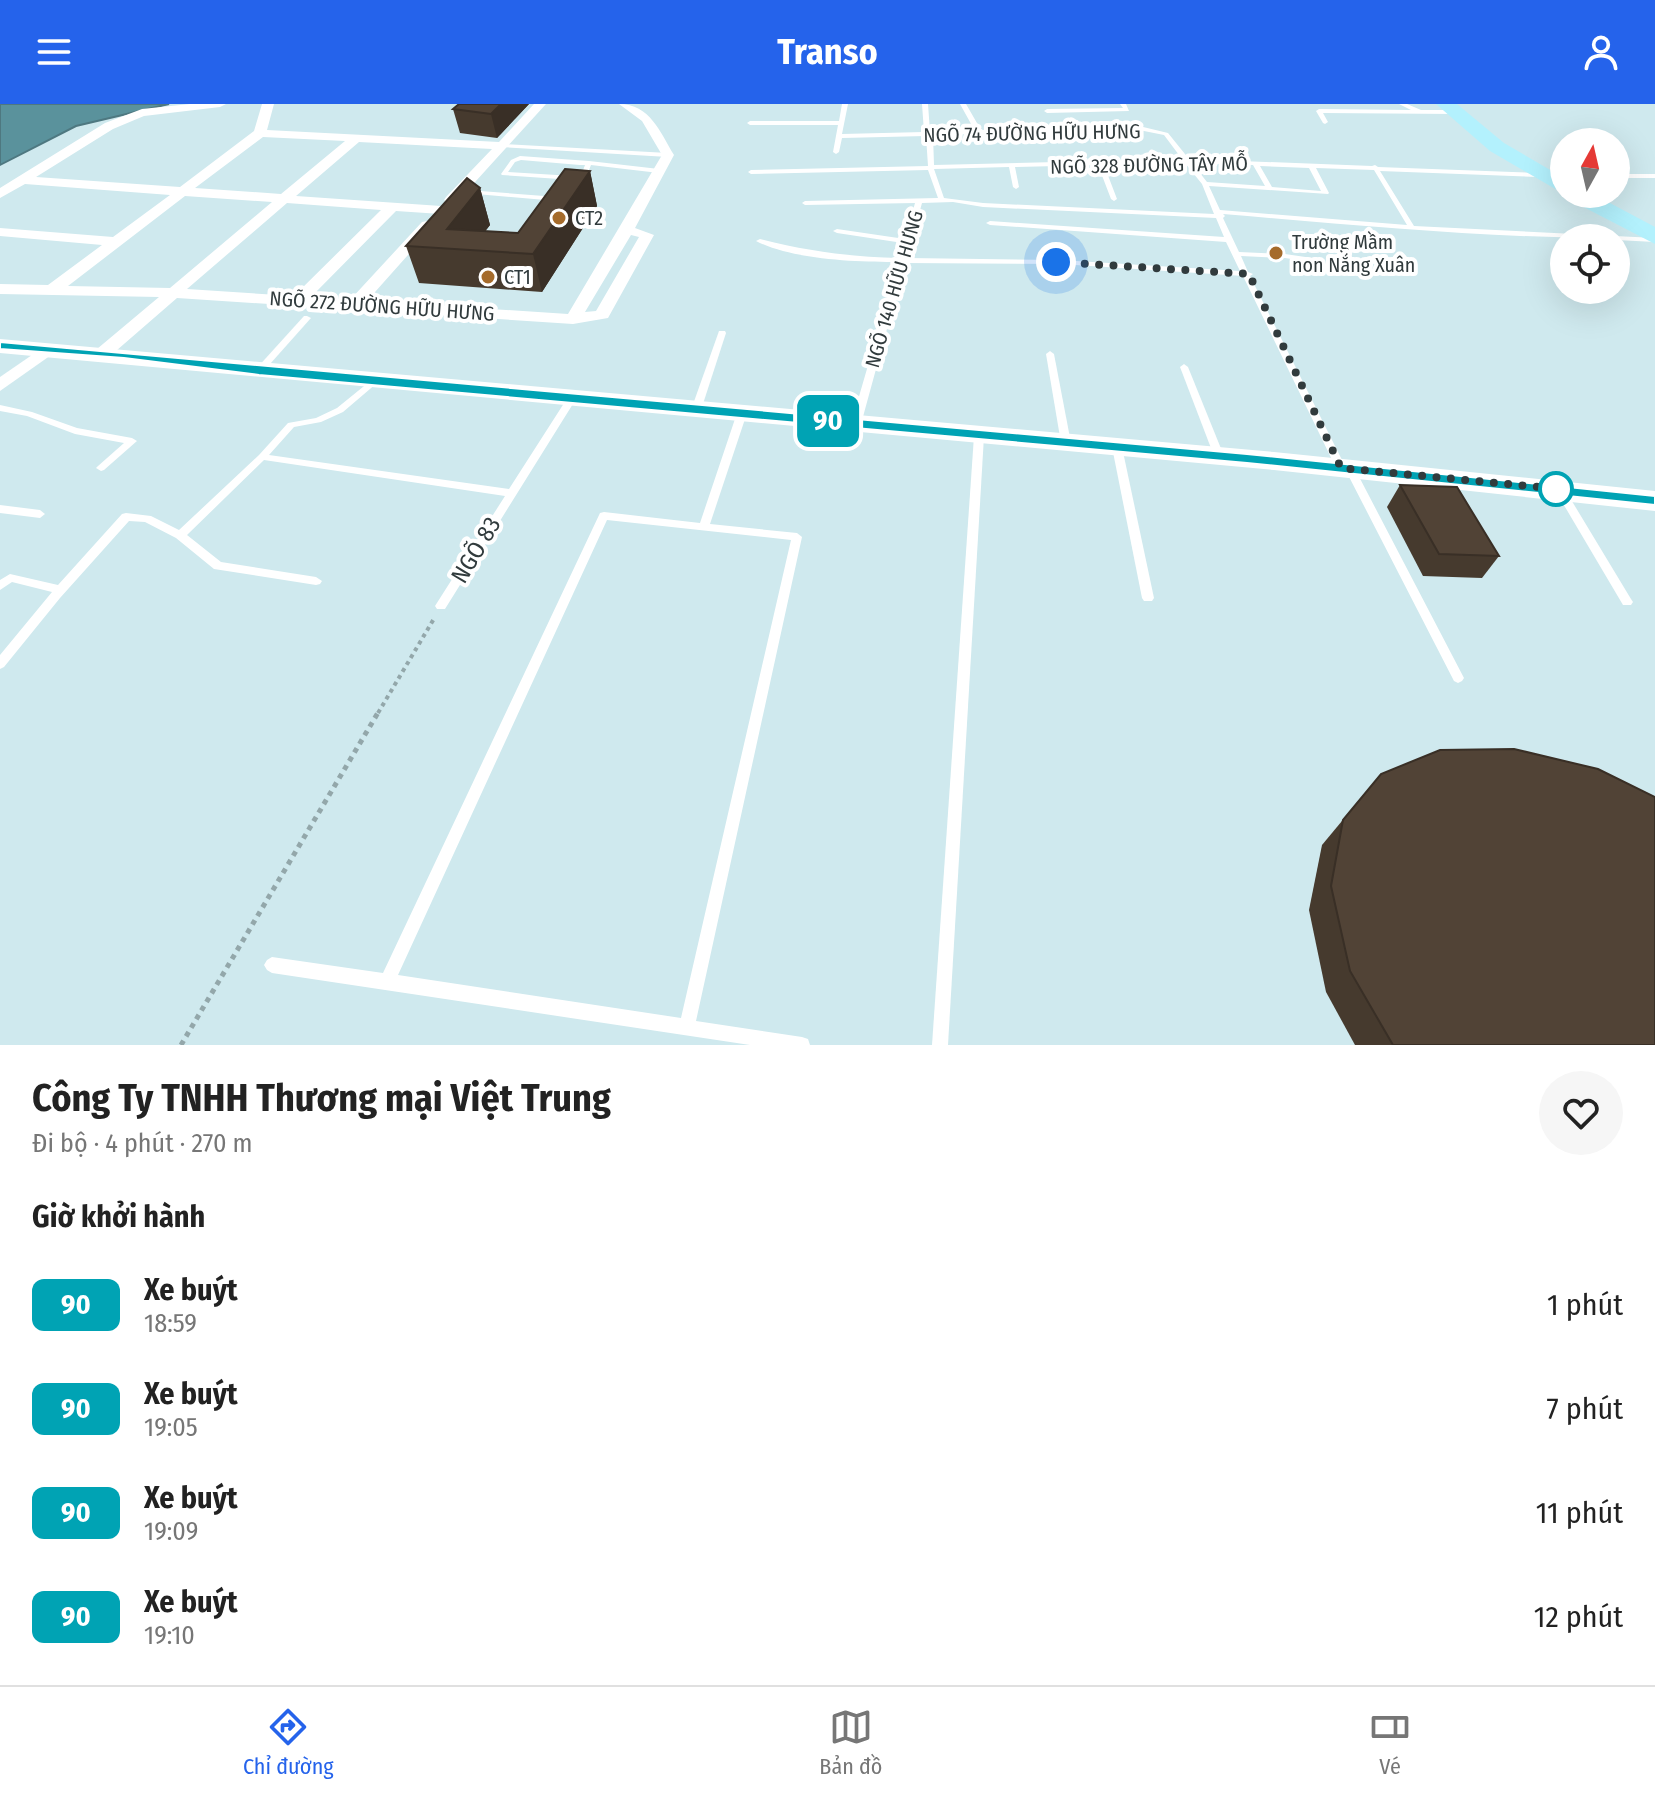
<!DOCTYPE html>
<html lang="vi">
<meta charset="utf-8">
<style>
body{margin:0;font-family:"Fira Sans Condensed",sans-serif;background:#f6f6f6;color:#222;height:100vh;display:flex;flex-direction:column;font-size:30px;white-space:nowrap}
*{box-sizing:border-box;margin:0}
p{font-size:26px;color:#767676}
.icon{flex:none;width:44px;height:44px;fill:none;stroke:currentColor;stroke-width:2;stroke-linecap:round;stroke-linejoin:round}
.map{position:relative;height:941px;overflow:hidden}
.details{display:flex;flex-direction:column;background:#fff;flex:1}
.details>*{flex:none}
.badge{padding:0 16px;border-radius:12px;font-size:28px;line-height:52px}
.needle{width:52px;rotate:8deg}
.buttons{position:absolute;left:1550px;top:24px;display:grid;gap:16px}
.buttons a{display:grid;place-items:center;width:80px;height:80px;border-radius:50%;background:#fff;box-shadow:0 8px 32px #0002;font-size:40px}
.you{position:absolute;width:40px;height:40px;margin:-20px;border:6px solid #fff;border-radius:50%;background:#1a73e8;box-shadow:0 0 0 12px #1a73e833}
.map>.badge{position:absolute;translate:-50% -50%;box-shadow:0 0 0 4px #fff}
h2{padding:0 32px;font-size:30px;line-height:72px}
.round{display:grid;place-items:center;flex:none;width:84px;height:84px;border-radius:42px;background:#f6f6f6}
.head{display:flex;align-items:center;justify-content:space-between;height:136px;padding:0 32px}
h1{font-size:38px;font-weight:700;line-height:60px}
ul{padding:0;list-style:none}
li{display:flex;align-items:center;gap:24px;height:104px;padding:0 32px}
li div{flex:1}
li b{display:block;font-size:30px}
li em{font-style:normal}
li .badge{min-width:88px;font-weight:700;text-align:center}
header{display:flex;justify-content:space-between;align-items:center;height:104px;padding:0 32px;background:#2563eb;color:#fff;font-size:36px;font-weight:700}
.dock{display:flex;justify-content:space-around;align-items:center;height:112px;border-top:2px solid #e0e0e0;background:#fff;font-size:22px;color:#767676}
.dock a{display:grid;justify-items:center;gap:4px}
.dock .active{color:#2563eb}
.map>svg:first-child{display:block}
.water{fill:#5a929c;stroke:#4e7880;stroke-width:2}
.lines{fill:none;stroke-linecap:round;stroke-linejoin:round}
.path-far1{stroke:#93a7aa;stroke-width:4;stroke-dasharray:4 4;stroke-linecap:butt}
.path{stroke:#93a7aa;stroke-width:5;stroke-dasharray:5 5;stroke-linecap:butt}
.lane{fill:#fff;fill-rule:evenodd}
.street{fill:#fff;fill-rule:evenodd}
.secondary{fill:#fff;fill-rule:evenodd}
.primary{fill:#b3f1fd;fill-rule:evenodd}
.wall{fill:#463a2e}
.shaded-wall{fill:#392f26}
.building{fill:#514336;stroke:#392f26;stroke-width:2}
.line{fill:#00a3b4;stroke:#fff;stroke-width:2}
.walk{stroke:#313b3d;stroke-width:8;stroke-dasharray:0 14.4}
.poi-dot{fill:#a56b2b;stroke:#fff;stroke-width:3}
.stop-dot{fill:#fff;stroke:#00a3b4;stroke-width:4}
.labels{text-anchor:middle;stroke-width:8;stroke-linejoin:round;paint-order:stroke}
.far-street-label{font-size:20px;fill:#313b3d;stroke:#fff}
.far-poi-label{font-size:20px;fill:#313b3d;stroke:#fff;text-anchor:start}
.street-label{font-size:24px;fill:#313b3d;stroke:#fff}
</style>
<header><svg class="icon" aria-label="menu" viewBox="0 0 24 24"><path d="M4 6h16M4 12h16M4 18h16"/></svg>Transo<svg class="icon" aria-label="person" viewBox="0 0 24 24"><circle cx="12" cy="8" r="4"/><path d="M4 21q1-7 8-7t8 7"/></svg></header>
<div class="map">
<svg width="1655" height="941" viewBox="0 0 1655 941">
<rect width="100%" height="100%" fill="#cfe9ee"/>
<path class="water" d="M0 0H169L76 22 0 61Z"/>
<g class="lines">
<path class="path-far1" d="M378 609 435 513"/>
<path class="path" d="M181 941 379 607"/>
<g class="lane">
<path d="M842 0H848L842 30 924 28 922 0H928L930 28 975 27 960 0H966L981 26 1139 22 1168 29 1189 55 1372 62 1375 61 1378 63 1564 70V74L1380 67 1414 122 1655 134V138L1616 136V134C1485 134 1354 121 1223 110L1225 112 1223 114 1239 148 1285 150 1319 155 1323 157 1319 159 1285 154 1241 152 1248 168 1253 170 1250 172 1346 364 1350 362 1355 365 1464 574 1462 577 1458 579 1454 577 1345 365 1341 367 1336 364 1243 172 1060 160 905 159 861 320 856 323 853 322 851 320 898 158C857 158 793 156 756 137L760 135C806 147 851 153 899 154L903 139 837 129 833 127 837 125 905 135 915 99 805 101 802 99 805 97 938 94 928 66 751 70 748 68 751 66 928 62 926 32 842 34 839 48 836 50 833 48 838 21H750L747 19 750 17H839ZM1139 26 1164 31 1182 55 934 61 933 31ZM1185 59 1202 80 1214 110 983 99 944 94 934 65 1009 63 1013 83 1016 85 1019 83 1015 63 1098 61 1111 95 1114 97 1117 95 1104 61ZM1192 59 1253 61 1265 82 1207 78ZM1260 62 1309 64 1321 87 1272 83ZM1316 64 1374 66 1407 121 1220 106 1209 82 1328 90 1329 89ZM953 98 983 103 1216 114 1224 133 990 117 986 119 990 121 1226 138 1240 167 1060 156 907 154 922 99Z"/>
<path d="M1120 0H1126L1129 7 1047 9 1044 7 1047 5 1123 4Z"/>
<path d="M1399 0H1407L1421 6H1455L1458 8 1455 10 1323 9 1328 18 1325 20 1323 19 1316 7 1319 5 1411 6Z"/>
<path d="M502 40 668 49 671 51 668 53 500 43V41Z"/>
<path d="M520 52 589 57 659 65 662 67 659 69 591 61 587 71 574 76 502 71 501 70 511 56ZM521 56 580 61H585L582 69 573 72 508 68 515 58Z"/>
<rect x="1616" y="70" width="39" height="4"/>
<path d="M467 86 557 93 560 95 557 97 465 89 464 88Z"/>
<path d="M304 212H307L311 214 262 269H256V265Z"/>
<path d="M719 227H725L726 229 701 306 696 309 693 308 691 306Z"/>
<path d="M1050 247 1054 250 1071 339 1066 342 1061 339 1046 250Z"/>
<path d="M1184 260 1188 263 1224 352 1222 354 1219 355 1214 352 1180 263Z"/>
<path d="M374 274 377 275V279L343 308 321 318 294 323 269 351 509 385 568 293H574L576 295 445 505H437L435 502 505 392 264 356 187 431 221 458 316 473 322 477 320 480 316 481 214 465 176 434 145 418 129 417 60 494 4 563 0 565V551L52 488 12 478 0 486V476L10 470 58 481 122 410 126 409 151 412 179 426 259 351 288 319 316 314 337 304Z"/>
<path d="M0 301 32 308 77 324 132 334 137 337 104 366 101 367 96 364 98 362 124 339 75 330 27 312 0 307Z"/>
<path d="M742 306 747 309 710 420 797 429 802 433 696 917 802 933 808 935 810 941H750L272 869 267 866 264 861 267 856 272 853 383 869 600 409 604 408 700 419 737 309ZM607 416 791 436 681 914 398 871Z"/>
<path d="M979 329 984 332 948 941H932L974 332Z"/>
<path d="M1117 340 1122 343 1154 494 1152 497H1144L1142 494 1112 343Z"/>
<path d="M1560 383 1564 384 1631 495 1633 498 1631 501H1623L1555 386Z"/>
<path d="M0 401 40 406 45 410 40 414 0 409Z"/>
</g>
<g class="street">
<path d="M190 0H226L220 3 144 12 113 25 36 73 180 83 254 27 262 0H274L267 26 499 38 534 0H546L456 99 451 100 444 96 446 93 492 45 359 38 296 92 441 102 448 106 441 110 396 107 311 193 350 196 422 118 427 117 434 121 432 124 367 197 568 210 662 51 642 17 619 0C650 0 660 28 674 51L635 124 654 131 608 214 573 220 177 194 109 253H97L94 249 97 245 159 193 0 190V180L48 181 102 141 0 132V124L113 133 170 91 25 80 0 94V84L105 19 142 5ZM263 33 345 37 281 90 195 84ZM185 92 272 98 170 184 68 182ZM287 99 381 106 294 192 187 185ZM631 131 639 133 596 207 585 208Z"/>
<path d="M48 240 54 241 56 245 54 249 0 287V273Z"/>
</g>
<path class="secondary" d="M0 235 1274 348 1655 387V407L1274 366 0 249Z"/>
<g class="primary">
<path d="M1436 0H1457L1504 39 1564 74V90L1490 47Z"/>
<path d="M1565 90H1593L1655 123V140L1568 95Z"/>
</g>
</g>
<g class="wall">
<path d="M459 0H529L497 34 460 29 453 5Z"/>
<path d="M590 67 597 102 542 188 419 179 406 142 480 84 490 121 485 127 518 129Z"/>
<path d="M1400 381 1499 452 1482 474 1423 472 1387 403Z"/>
<path d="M1381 670 1655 941H1355L1326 888 1309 806 1322 741Z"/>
</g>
<g class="shaded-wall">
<path d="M501 0H529L497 34 491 10Z"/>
<path d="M590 67 597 102 542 188 533 150Z"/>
<path d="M480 84 490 121 471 146 447 125Z"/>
</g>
<g class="building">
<path d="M459 0H501L491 10 453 5Z"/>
<path d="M565 65 590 67 533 150 406 142 467 74 480 84 447 125 518 129Z"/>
<path d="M1400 381 1457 383 1499 452 1439 450Z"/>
<path d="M1514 645 1598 665 1655 693V941H1393L1350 867 1331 782 1343 716 1381 670 1440 646Z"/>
</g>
<path class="line" d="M0 238 1247 350 1655 392V401L1247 359 259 271 124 254 0 245Z"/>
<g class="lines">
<path class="walk" d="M1056 158 1249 170 1341 364 1560 385H1556"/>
</g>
<g class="poi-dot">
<circle cx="559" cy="114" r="8"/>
<circle cx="1276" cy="149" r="8"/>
<circle cx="488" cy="173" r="8"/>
</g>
<circle class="stop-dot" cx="1556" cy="385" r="16"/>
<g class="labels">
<g class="far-street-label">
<text transform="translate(1032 29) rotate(-1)" y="7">NGÕ 74 ĐƯỜNG HỮU HƯNG</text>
<text transform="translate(1149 61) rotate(-1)" y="7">NGÕ 328 ĐƯỜNG TÂY MỖ</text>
<text transform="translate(894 185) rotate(-74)" y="7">NGÕ 140 HỮU HƯNG</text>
<text transform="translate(382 202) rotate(4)" y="7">NGÕ 272 ĐƯỜNG HỮU HƯNG</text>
</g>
<g class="far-poi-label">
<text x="575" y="121">CT2</text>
<text x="1292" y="145">Trường Mầm<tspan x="1292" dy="23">non Nắng Xuân</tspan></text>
<text x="504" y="180">CT1</text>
</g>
<g class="street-label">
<text transform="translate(476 446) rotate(-59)" y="8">NGÕ 83</text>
</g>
</g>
</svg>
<div class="buttons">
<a><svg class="needle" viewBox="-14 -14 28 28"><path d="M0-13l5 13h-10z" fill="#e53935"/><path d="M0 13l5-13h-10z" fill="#767676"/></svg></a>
<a><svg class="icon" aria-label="locate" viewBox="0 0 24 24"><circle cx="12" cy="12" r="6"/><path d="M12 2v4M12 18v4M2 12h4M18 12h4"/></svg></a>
</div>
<div class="you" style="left:1056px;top:158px"></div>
<b class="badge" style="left:828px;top:317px;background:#00a3b4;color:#fff">90</b>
</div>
<section class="details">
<div class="head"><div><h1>Công Ty TNHH Thương mại Việt Trung</h1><p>Đi bộ · 4 phút · 270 m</p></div><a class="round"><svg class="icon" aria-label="heart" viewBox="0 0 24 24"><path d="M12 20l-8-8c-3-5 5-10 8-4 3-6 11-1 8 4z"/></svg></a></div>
<h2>Giờ khởi hành</h2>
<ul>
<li><span class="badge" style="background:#00a3b4;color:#fff">90</span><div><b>Xe buýt</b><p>18:59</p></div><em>1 phút</em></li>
<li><span class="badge" style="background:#00a3b4;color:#fff">90</span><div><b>Xe buýt</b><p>19:05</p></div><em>7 phút</em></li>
<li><span class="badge" style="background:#00a3b4;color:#fff">90</span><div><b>Xe buýt</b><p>19:09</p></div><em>11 phút</em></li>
<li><span class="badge" style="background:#00a3b4;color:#fff">90</span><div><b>Xe buýt</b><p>19:10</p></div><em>12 phút</em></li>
</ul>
</section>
<nav class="dock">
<a class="active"><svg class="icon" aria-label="directions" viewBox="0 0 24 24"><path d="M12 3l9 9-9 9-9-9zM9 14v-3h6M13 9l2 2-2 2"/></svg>Chỉ đường</a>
<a><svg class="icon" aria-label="map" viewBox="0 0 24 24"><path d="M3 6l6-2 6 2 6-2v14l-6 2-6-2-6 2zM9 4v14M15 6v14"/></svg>Bản đồ</a>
<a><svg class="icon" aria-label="tickets" viewBox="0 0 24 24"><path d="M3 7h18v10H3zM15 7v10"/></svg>Vé</a>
</nav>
